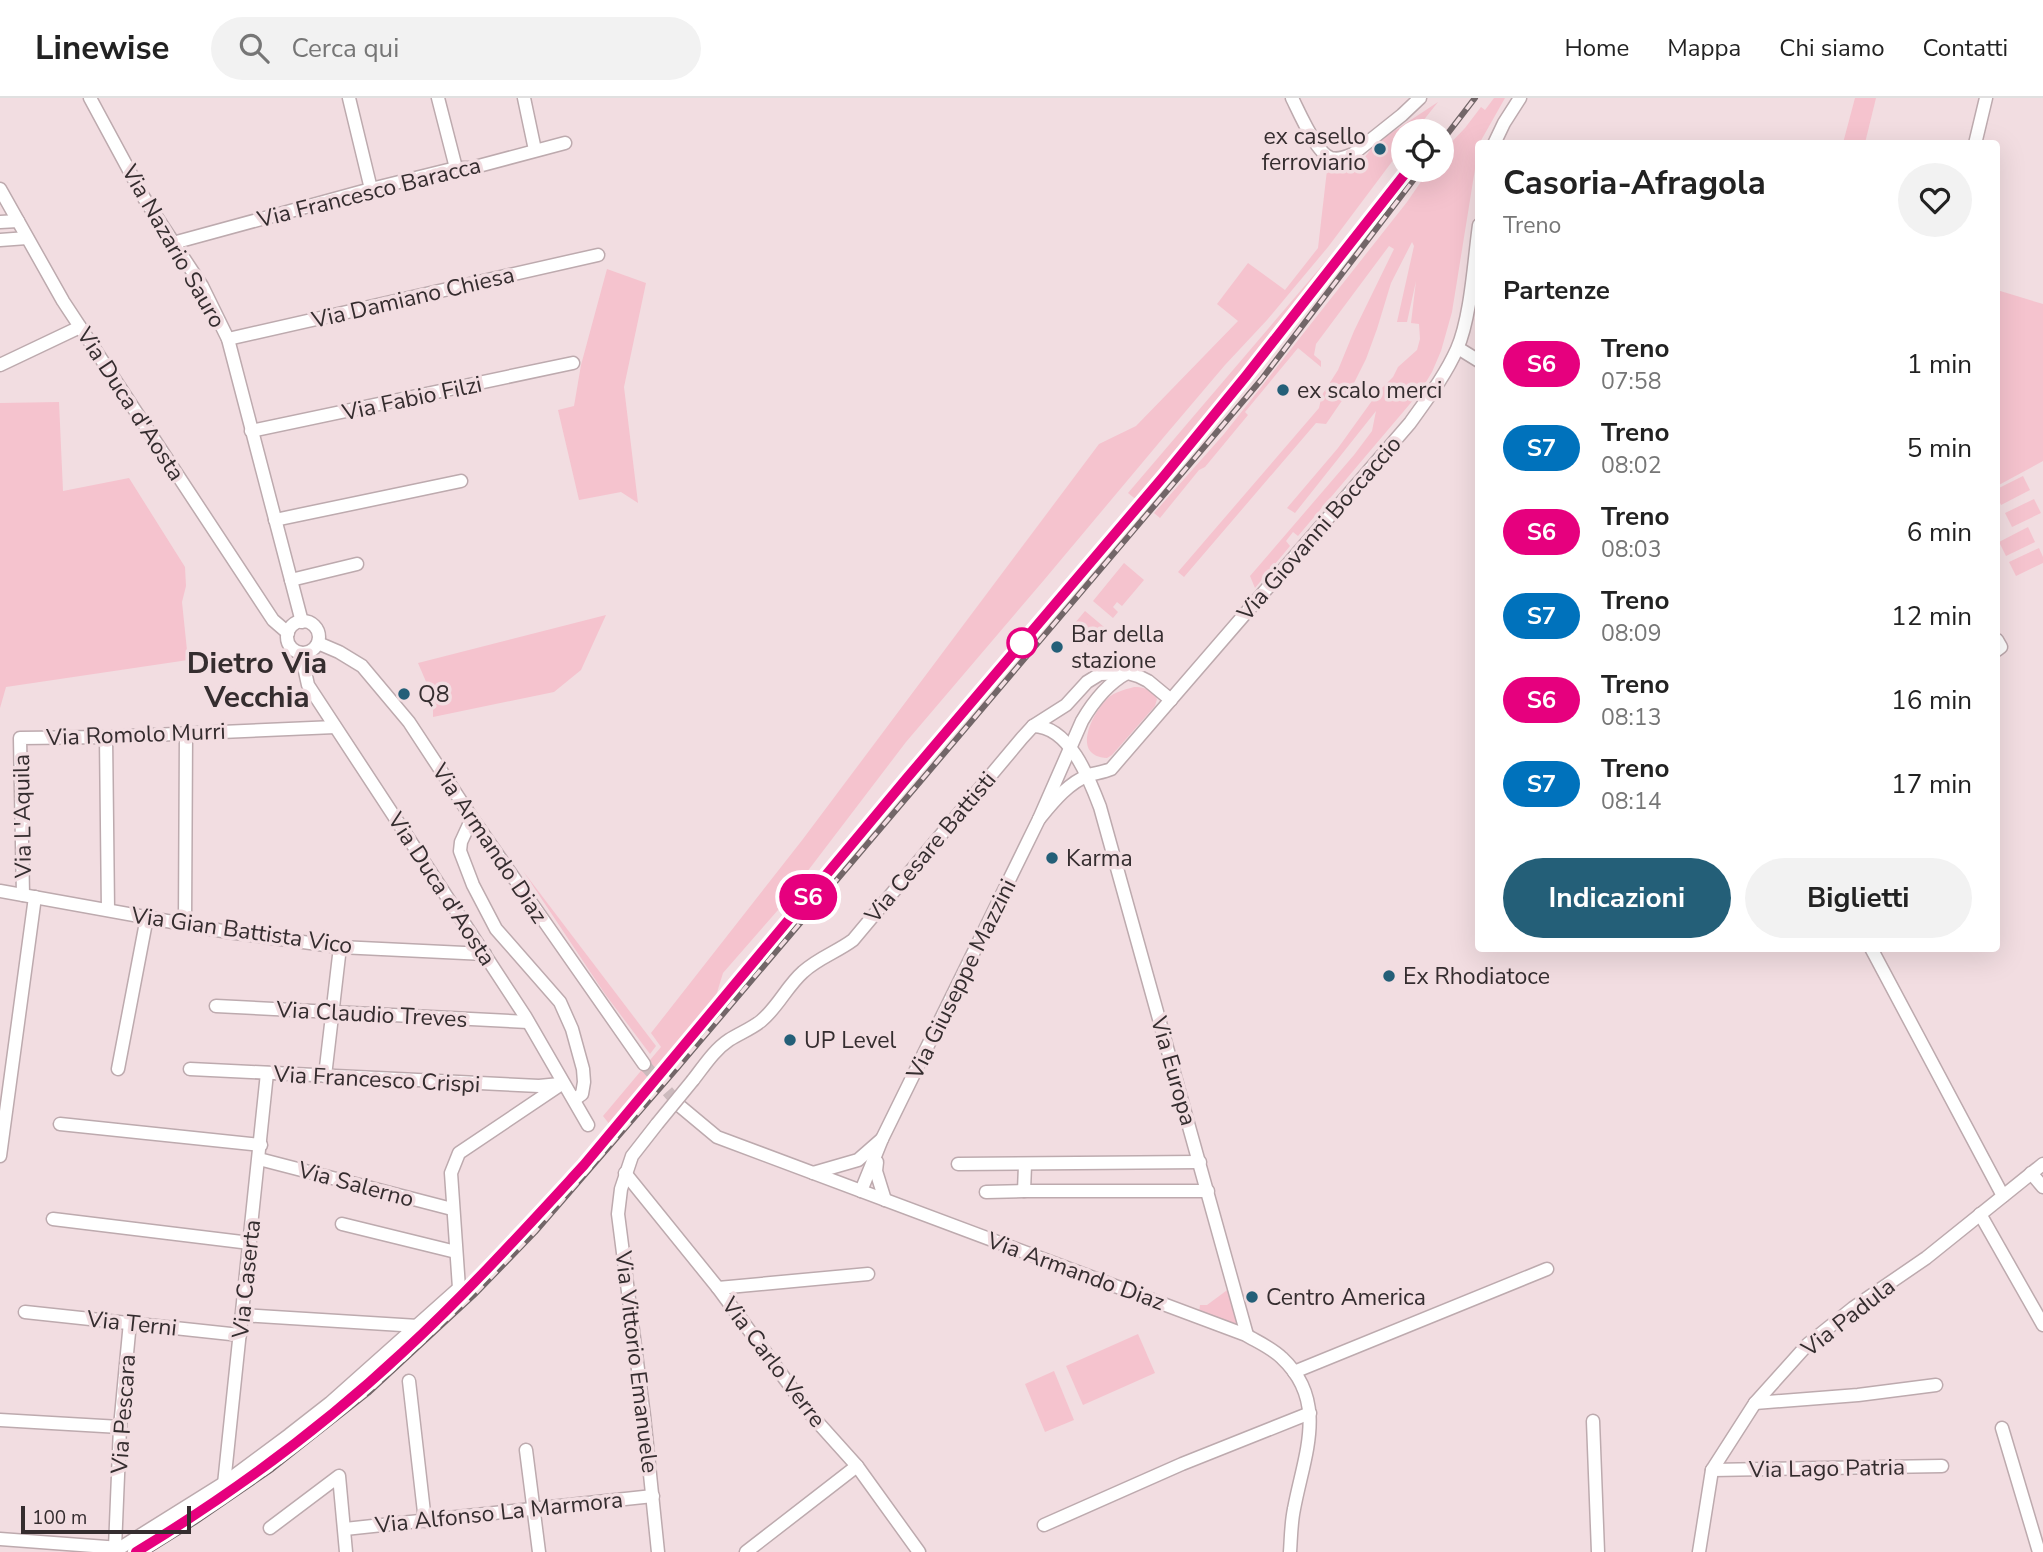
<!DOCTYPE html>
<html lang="it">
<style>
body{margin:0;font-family:"Nunito Sans",sans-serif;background:#f2f2f2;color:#222;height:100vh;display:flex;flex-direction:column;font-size:26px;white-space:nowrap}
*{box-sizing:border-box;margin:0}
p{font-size:23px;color:#767676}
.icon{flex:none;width:38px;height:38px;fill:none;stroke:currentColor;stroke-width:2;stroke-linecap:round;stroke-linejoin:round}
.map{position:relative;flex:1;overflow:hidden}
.drawer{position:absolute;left:1475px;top:42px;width:525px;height:812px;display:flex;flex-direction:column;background:#fff;border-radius:7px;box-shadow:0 7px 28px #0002}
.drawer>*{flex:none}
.badge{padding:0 14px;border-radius:23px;font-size:24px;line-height:46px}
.fabs{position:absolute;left:1391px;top:21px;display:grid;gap:14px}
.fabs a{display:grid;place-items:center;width:63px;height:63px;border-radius:50%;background:#fff;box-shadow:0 7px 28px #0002;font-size:35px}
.scale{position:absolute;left:21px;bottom:18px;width:170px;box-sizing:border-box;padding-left:7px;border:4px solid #352d2f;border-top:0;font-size:19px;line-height:24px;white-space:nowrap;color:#352d2f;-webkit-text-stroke:5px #f2dde1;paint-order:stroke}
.map>.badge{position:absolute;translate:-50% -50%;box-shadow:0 0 0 4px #fff}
h2{padding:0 28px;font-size:26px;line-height:63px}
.round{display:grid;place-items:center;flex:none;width:74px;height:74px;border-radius:37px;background:#f2f2f2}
.head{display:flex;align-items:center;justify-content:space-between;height:119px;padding:0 28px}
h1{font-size:33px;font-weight:700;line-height:52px}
.cta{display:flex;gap:14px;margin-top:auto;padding:14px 28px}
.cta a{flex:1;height:80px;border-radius:42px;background:#245f78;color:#fff;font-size:28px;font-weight:700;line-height:80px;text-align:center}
.cta a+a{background:#f2f2f2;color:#222}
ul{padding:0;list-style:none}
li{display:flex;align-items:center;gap:21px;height:84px;padding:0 28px}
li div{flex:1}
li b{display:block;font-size:26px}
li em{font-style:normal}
li .badge{min-width:77px;font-weight:700;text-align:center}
header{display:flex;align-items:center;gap:42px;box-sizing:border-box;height:98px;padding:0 35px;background:#fff;border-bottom:2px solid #e0e0e0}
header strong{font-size:33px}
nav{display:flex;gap:38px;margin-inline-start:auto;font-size:24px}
.search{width:490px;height:63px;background:#f2f2f2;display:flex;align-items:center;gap:18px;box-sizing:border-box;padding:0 24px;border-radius:38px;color:#767676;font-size:26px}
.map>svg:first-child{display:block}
.green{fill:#f5c3ce}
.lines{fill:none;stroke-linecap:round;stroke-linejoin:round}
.minor-tunnel{stroke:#ccbabd;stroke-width:12;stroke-dasharray:12 6;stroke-linecap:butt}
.minor-casing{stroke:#bdaaae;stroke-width:15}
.minor{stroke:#fff;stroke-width:12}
.rail-casing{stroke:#726668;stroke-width:6}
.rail{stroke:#f2dde1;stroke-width:3.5;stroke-dasharray:10;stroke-linecap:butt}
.minor-bridge-casing{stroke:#bdaaae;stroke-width:15;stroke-linecap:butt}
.minor-bridge{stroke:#fff;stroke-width:12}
.line-casing{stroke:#fff;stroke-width:16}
.line{stroke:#e6007e;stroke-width:10}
.poi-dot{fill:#245f78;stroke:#f2dde1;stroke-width:2.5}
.stop-dot{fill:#fff;stroke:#e6007e;stroke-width:3.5}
.labels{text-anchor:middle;stroke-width:7;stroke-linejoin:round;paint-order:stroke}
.poi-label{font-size:23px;fill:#352d2f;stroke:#f2dde1;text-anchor:start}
.street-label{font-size:23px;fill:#352d2f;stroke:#f2dde1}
.district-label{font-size:30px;font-weight:bold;fill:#352d2f;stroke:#f2dde1}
</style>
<header>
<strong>Linewise</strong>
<div class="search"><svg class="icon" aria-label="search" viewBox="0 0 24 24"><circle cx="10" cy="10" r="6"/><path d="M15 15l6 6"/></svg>Cerca qui</div>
<nav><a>Home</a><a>Mappa</a><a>Chi siamo</a><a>Contatti</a></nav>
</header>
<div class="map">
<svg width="2043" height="1454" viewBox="0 0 2043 1454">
<rect width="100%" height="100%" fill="#f2dde1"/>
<g class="green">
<path d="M1494 0H1505L1479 46 1452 214 1441 253 1432 274 1420 294 1298 438 1293 434 1286 443 1290 448 1255 490 1250 478 1354 357 1372 333 1376 313 1295 415 1287 410 1338 350 1379 293 1393 279 1398 269 1417 252 1420 241 1419 226 1411 225 1416 183 1407 224H1397L1414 148 1412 144 1391 185 1377 231 1366 261 1354 285 1326 326 1316 325 1184 479 1178 474 1319 310 1322 297 1338 272 1354 233 1394 151 1389 148 1316 246 1314 257 1321 263V269L1298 250 1245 314 1248 317 1205 369 1199 372 1160 420 1154 415 1224 336 1407 104 1429 72H1442V54L1465 30 1481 9 1485 12Z"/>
<path d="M1855 0H1876L1865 45H1843Z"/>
<path d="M1438 4 1415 33H1404L1403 49 1328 149 1267 222 1225 267 1163 340 1044 482 906 644 778 812 723 875 716 898 610 1027 603 1018 661 949 651 935 803 741 1099 346 1136 328 1238 223 1217 206 1248 165 1285 192 1318 150 1327 72 1356 70 1376 45Z"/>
<path d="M1337 150 1332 159 1264 249 1138 403 1128 395Z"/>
<path d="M607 171 646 185 624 289 638 405 621 394 579 402 558 312 574 308 581 267Z"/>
<path d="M1997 192 2043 206V363L1997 388Z"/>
<path d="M59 304 63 393 129 380 185 469 186 488 182 504 188 562 6 589 0 610V305Z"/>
<path d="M2023 378 2030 392 2001 407 1997 398V391Z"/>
<path d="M2034 401 2041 415 2012 429 2005 415Z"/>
<path d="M2028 429 2035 444 2006 458 1999 444Z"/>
<path d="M2039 450 2043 459V465L2016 478 2009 464Z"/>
<path d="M1124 465 1144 482 1122 508 1117 504 1113 509 1118 514 1113 520 1093 503Z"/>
<path d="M1085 513 1104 529 1088 547 1082 541 1084 539 1080 535 1078 537 1070 531Z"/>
<path d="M606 517 581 572 554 594 433 619V600L418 565Z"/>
<path d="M1134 589C1144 589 1152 591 1157 601L1155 608 1112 657 1107 660C1072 658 1091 619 1104 604 1111 595 1123 592 1134 589Z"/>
<path d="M523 773 656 948 650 956 605 896Z"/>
<path d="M1230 1190 1239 1228 1199 1215 1200 1207H1207Z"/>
<path d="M1138 1236 1155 1275 1083 1307 1066 1268Z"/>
<path d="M1054 1273 1074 1322 1045 1334 1025 1286Z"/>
</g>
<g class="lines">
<path class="minor-tunnel" d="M644 966 681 1009"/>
<defs>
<g id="minor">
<path d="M90 0 144 100 202 188 228 241 302 524"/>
<path d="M349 0 371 91"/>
<path d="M438 0 456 70"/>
<path d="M524 0 535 52"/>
<path d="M1292 0C1299 14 1317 56 1331 60 1339 62 1346 59 1353 56L1402 17 1420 0"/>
<path d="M1494 46 1504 25 1520 0"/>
<path d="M1975 46 1986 0"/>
<path d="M0 91 63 203 273 522 288 535"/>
<path d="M0 124 18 123"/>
<path d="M0 142 27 140"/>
<path d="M173 145 371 91 456 70H471L565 45"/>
<path d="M228 241 598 157"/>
<path d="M1458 250 1479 263"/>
<path d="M0 267 80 229"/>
<path d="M251 333 573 265"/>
<path d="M275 422 461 383"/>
<path d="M291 482 357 466"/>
<circle cx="303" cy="539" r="16"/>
<path d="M1997 542 2001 549 1997 552"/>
<path d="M318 545 339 554 362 568 409 624 472 720 644 966"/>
<path d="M301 555 308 587 525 918 588 1027"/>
<path d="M1033 628C1069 628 1089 680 1100 709L1247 1237"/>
<path d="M106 639 108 812"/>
<path d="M472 720 461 744 460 753 473 787 496 831 560 904 572 931 583 971 584 984 582 996 575 1001"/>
<path d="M1039 721C1053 704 1068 685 1089 677 1096 675 1104 674 1111 671L1410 325C1427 301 1445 278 1457 251 1471 219 1474 163 1479 127"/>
<path d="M0 793 228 834 340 849 485 856"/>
<path d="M23 797 20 640 106 639 335 629"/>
<path d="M185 826 186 635"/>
<path d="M1871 850 2003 1098"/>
<path d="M216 908 528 924"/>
<path d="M118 971 147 819"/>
<path d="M190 971 539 988 560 986"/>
<path d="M325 978 340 849"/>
<path d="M693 982C704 968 714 952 729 942 740 935 751 931 761 923 778 909 787 888 803 874 818 860 837 854 853 842L1022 640 1033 628 1066 607 1087 584 1100 576 1128 575 1138 578 1148 583 1171 602"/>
<path d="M681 1009 717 1039 1246 1237C1258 1244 1272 1250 1282 1260 1329 1304 1304 1357 1294 1411 1291 1425 1291 1440 1290 1454"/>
<path d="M60 1026 261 1047"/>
<path d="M657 1026 632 1058 621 1091 618 1116 644 1318 658 1454"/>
<path d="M0 1058 35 799"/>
<path d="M259 1061 452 1111"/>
<path d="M877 1064 876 1073 885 1102"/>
<path d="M958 1066 1200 1064"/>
<path d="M1025 1067 1024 1093H1208"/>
<path d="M625 1075 718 1190 813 1319 857 1368 919 1454"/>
<path d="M813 1075 858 1062 882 1041"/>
<path d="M2031 1075 2043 1089"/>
<path d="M861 1093 882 1041 1039 721 1082 623C1093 604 1107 586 1127 575"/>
<path d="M986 1094 1024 1093"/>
<path d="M1980 1116 2043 1227"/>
<path d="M53 1121 250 1145"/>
<path d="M342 1126 456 1154"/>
<path d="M718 1190 868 1176"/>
<path d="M25 1214 240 1237"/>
<path d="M242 1217 418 1228"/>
<path d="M1294 1274 1547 1171"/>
<path d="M409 1283 425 1423"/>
<path d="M1755 1305 1858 1297 1936 1287"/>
<path d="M0 1322 120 1329"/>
<path d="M1593 1323 1598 1454"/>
<path d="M2002 1330 2039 1454"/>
<path d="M526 1352 539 1454"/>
<path d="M1712 1372 1942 1368"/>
<path d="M224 1386 267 975"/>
<path d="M1044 1427 1182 1366 1310 1315"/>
<path d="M270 1430 339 1378 346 1454"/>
<path d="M345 1431 653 1398"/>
<path d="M0 1441 120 1450 227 1383 289 1337 330 1305 459 1190 451 1075 459 1055 563 985"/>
<path d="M115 1450 120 1329 130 1224"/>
<path d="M746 1454 857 1368"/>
<path d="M1699 1454 1712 1372 1755 1305 1808 1246 1853 1210 1926 1160 2043 1066"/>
</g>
</defs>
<use href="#minor" class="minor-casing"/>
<use href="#minor" class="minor"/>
<defs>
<g id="rail">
<path d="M1442 43 1475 0"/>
<path d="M732 889 907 680 1146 399 1357 138"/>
<path d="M147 1454 195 1424 272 1371 368 1295 476 1195 535 1134 678 969 1261 282 1421 72"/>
</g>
</defs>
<use href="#rail" class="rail-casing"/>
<use href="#rail" class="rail"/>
<defs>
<path id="minor-bridge" d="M657 1026 693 982"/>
</defs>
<use href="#minor-bridge" class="minor-bridge-casing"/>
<use href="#minor-bridge" class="minor-bridge"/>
</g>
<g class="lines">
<defs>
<path id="line" d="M136 1454C230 1397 323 1329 403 1254 467 1195 525 1131 584 1067L907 680 1164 378 1246 278 1408 72"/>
</defs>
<use href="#line" class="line-casing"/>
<use href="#line" class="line"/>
</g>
<g class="poi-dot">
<circle cx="1380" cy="51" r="7"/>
<circle cx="1283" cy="292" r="7"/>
<circle cx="1057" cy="549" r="7"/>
<circle cx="404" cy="596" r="7"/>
<circle cx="1052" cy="760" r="7"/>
<circle cx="1389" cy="878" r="7"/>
<circle cx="790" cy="942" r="7"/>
<circle cx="1252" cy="1199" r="7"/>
</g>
<circle class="stop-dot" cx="1022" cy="545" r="14"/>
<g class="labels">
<g class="poi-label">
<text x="1366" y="46" text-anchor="end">ex casello<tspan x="1366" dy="26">ferroviario</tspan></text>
<text x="1297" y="300">ex scalo merci</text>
<text x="1071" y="544">Bar della<tspan x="1071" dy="26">stazione</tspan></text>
<text x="418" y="604">Q8</text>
<text x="1066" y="768">Karma</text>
<text x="1403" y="886">Ex Rhodiatoce</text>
<text x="804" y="950">UP Level</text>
<text x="1266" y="1207">Centro America</text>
</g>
<g class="street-label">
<text transform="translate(369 94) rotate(-14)" y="8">Via Francesco Baracca</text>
<text transform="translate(174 148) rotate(60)" y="8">Via Nazario Sauro</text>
<text transform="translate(413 199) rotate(-13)" y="8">Via Damiano Chiesa</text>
<text transform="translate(412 300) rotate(-12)" y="8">Via Fabio Filzi</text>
<text transform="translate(131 306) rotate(57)" y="8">Via Duca d'Aosta</text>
<text transform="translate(1319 430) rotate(-49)" y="8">Via Giovanni Boccaccio</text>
<text transform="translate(136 636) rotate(-2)" y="8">Via Romolo Murri</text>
<text transform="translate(22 718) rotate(-91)" y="8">Via L'Aquila</text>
<text transform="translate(490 745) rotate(56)" y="8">Via Armando Diaz</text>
<text transform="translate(930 749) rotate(-50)" y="8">Via Cesare Battisti</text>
<text transform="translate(442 791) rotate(57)" y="8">Via Duca d'Aosta</text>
<text transform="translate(242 832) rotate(8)" y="8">Via Gian Battista Vico</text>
<text transform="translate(961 881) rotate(-64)" y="8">Via Giuseppe Mazzini</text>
<text transform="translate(372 916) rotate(3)" y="8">Via Claudio Treves</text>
<text transform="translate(1174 973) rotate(74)" y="8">Via Europa</text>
<text transform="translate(377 981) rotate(3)" y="8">Via Francesco Crispi</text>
<text transform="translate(356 1086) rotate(15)" y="8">Via Salerno</text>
<text transform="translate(1076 1173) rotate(20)" y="8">Via Armando Diaz</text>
<text transform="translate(246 1181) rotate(-84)" y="8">Via Caserta</text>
<text transform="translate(1848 1219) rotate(-38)" y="8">Via Padula</text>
<text transform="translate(132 1225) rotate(6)" y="8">Via Terni</text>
<text transform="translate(637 1264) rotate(83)" y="8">Via Vittorio Emanuele</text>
<text transform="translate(774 1264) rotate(53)" y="8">Via Carlo Verre</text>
<text transform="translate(123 1316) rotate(-86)" y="8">Via Pescara</text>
<text transform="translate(1827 1370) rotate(-1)" y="8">Via Lago Patria</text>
<text transform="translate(499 1414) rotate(-6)" y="8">Via Alfonso La Marmora</text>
</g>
<g class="district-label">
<text x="257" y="575">Dietro Via<tspan x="257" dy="34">Vecchia</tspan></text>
</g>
</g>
</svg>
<div class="fabs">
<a><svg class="icon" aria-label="locate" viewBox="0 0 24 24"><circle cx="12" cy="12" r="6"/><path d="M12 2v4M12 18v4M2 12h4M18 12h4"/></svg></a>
</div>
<div class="scale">100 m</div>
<b class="badge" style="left:808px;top:799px;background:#e6007e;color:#fff">S6</b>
<section class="drawer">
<div class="head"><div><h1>Casoria-Afragola</h1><p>Treno</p></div><a class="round"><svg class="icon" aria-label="heart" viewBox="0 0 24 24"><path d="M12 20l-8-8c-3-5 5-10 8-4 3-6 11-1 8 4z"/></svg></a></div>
<h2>Partenze</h2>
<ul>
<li><span class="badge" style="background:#e6007e;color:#fff">S6</span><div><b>Treno</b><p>07:58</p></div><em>1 min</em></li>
<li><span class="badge" style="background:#0072bc;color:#fff">S7</span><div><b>Treno</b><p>08:02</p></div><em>5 min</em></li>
<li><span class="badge" style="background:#e6007e;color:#fff">S6</span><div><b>Treno</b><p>08:03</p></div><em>6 min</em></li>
<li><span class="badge" style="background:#0072bc;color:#fff">S7</span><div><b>Treno</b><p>08:09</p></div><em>12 min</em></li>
<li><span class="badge" style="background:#e6007e;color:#fff">S6</span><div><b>Treno</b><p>08:13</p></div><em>16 min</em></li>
<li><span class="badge" style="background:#0072bc;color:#fff">S7</span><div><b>Treno</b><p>08:14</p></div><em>17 min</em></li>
</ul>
<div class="cta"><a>Indicazioni</a><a>Biglietti</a></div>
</section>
</div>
